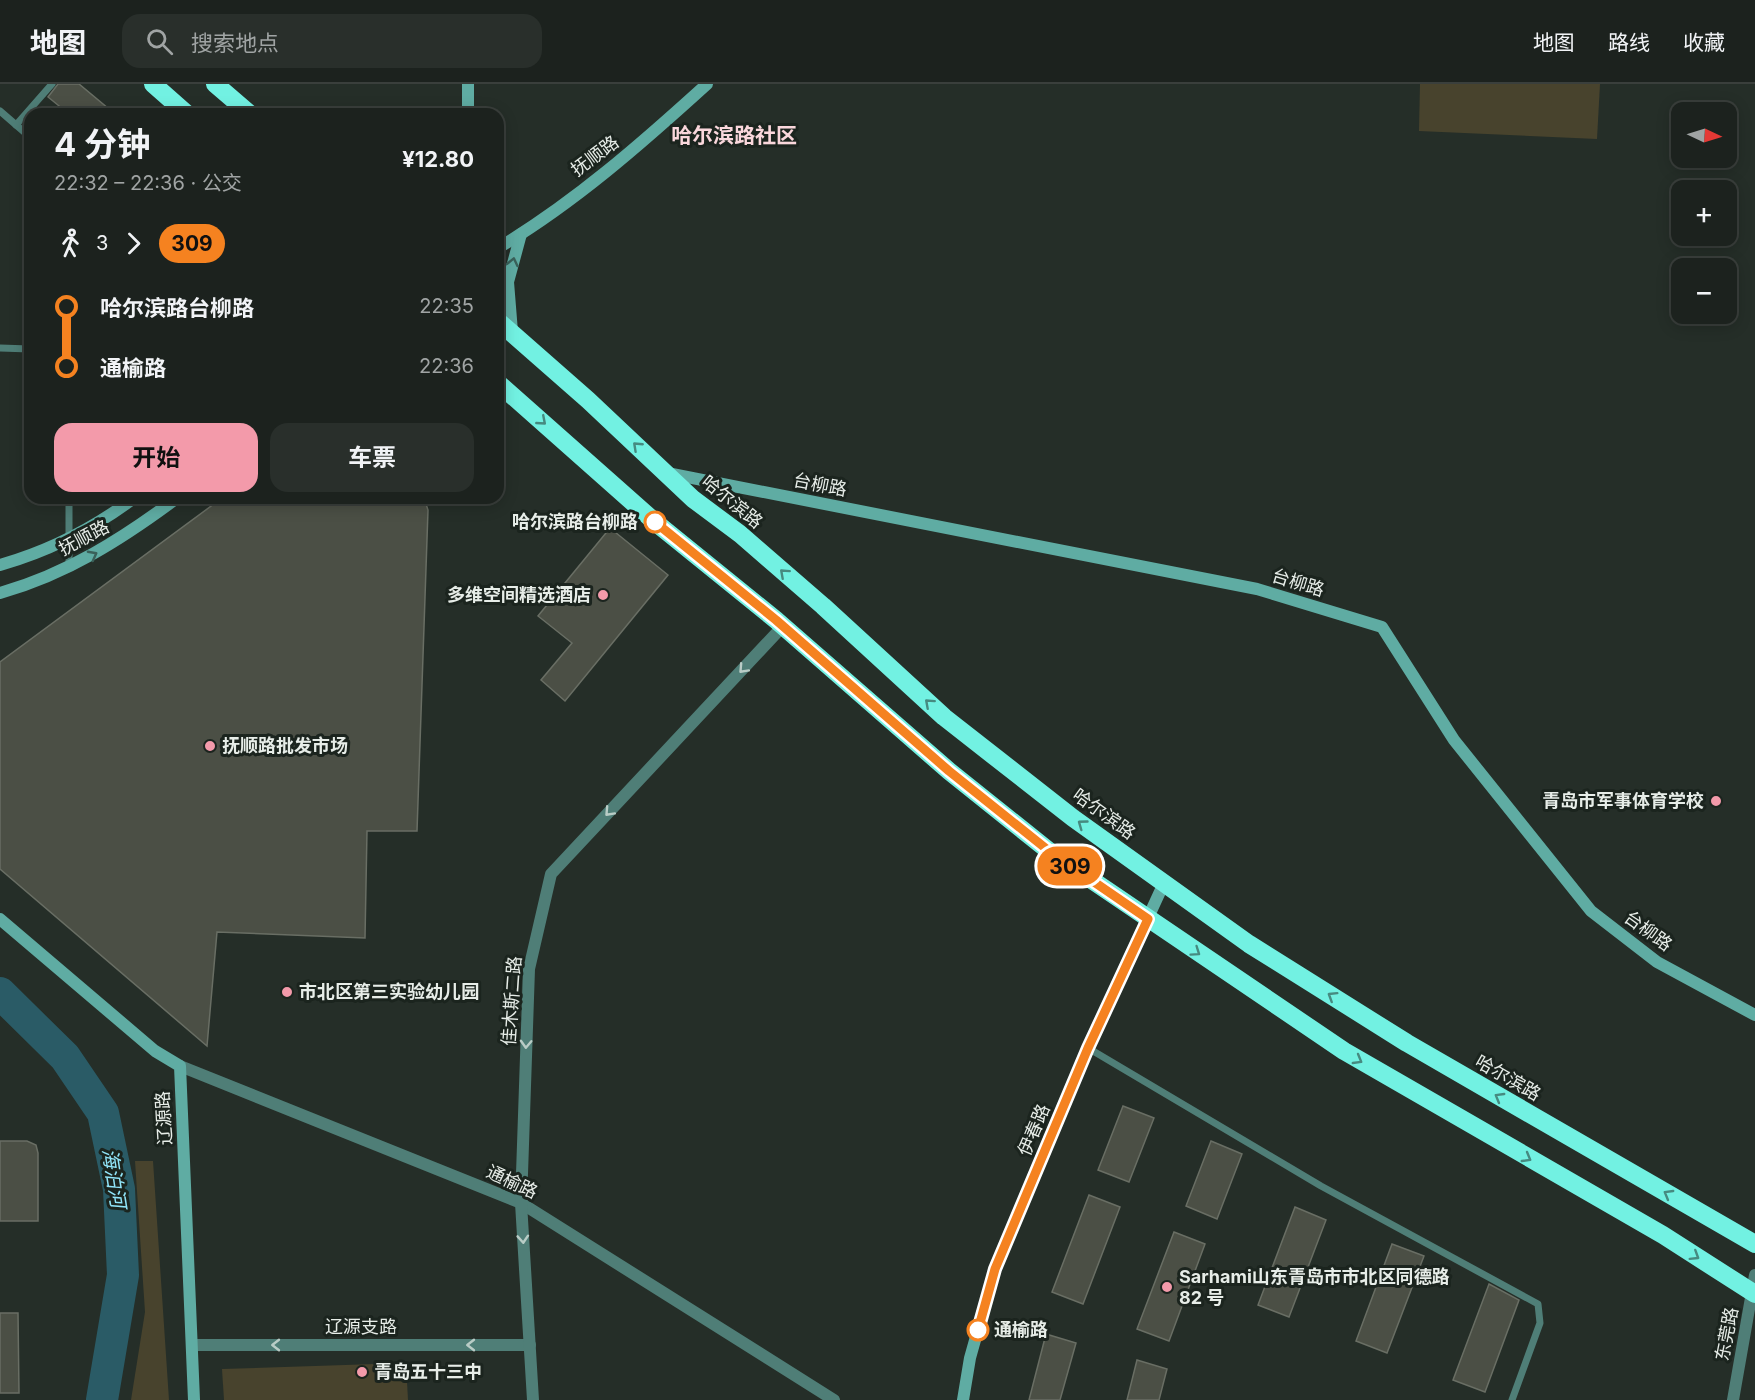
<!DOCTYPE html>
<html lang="zh">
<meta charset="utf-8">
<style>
body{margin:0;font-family:Inter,"Noto Sans SC",sans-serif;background:#292f2b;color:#f1f3f6;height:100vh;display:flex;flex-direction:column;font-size:22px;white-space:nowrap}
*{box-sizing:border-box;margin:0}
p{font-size:20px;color:#a0a4a4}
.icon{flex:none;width:33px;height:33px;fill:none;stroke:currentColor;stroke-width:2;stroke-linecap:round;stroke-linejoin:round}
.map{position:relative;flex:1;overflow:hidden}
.side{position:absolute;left:24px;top:24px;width:480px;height:396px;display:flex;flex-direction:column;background:#1c221e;border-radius:18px;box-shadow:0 3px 15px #0003,0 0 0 2px #3a3f3c}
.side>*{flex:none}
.badge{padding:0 12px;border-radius:20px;font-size:21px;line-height:39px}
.needle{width:39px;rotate:94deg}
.buttons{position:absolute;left:1671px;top:18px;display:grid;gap:12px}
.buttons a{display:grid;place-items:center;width:66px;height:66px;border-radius:12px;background:#1c221e;box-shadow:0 3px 15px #0003,0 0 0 2px #3a3f3c;font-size:30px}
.map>.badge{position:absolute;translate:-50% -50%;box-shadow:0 0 0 3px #fff}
.legs{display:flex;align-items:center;gap:9px;height:66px;padding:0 30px;font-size:20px}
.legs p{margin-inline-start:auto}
.overview{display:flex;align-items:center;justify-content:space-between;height:102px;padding:0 30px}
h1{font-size:33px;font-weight:700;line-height:45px}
.primary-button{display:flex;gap:12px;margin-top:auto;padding:12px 30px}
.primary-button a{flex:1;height:69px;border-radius:18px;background:#f39aaa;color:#111;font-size:24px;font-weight:700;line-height:69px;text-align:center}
.primary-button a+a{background:#292f2b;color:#f1f3f6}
ul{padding:0 30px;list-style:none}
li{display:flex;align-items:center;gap:21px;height:60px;font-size:22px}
li i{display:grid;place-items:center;width:9px;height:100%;margin:0 8px;background:currentColor}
li i::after{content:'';width:15px;height:15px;margin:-8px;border:4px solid;border-radius:50%;background:#1c221e}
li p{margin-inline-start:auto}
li:first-child i{background:linear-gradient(#0000 50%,currentColor 0)}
li:last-child i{background:linear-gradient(currentColor 50%,#0000 0)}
header{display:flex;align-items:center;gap:36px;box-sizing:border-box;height:84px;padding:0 30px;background:#1c221e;border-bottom:2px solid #3a3f3c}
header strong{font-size:28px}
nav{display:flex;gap:33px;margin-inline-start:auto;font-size:21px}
.search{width:420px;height:54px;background:#292f2b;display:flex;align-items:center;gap:15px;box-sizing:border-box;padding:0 21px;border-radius:18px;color:#a0a4a4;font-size:22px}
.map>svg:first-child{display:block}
.green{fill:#48432d}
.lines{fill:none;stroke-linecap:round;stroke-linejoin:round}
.river{stroke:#2a5b66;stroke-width:32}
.building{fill:#4b4f45;stroke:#696e64;stroke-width:1.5}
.lane{stroke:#4f7e77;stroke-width:7}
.street{stroke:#4f7e77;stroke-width:12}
.secondary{stroke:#5faca3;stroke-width:12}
.highway{stroke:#72f1e2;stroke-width:18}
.oneway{stroke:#3a615a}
.oneway2{stroke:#468a80}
.oneway3{stroke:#b9ccc6}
.line-1-casing{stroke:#fff;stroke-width:14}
.line-1{stroke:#f58220;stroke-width:9}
.stop-1-dot{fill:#fff;stroke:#f58220;stroke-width:3}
.poi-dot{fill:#f39aaa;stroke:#1b241e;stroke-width:2}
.labels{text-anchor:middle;stroke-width:6;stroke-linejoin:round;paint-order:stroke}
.street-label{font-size:18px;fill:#e7ede8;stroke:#1b241e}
.stop-label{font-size:18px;font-weight:bold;fill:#e7ede8;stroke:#1b241e;text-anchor:end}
.poi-label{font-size:18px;font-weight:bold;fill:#e7ede8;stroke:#1b241e;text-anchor:start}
.water-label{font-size:20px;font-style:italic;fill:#91e5f9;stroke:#1b241e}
.quarter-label{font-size:21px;font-weight:bold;fill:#fad7dc;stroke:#1b241e}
</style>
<header>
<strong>地图</strong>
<div class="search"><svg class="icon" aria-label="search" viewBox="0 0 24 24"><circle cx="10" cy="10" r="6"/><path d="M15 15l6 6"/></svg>搜索地点</div>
<nav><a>地图</a><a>路线</a><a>收藏</a></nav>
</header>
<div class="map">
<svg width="1755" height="1316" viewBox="0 0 1755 1316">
<rect width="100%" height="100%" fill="#252e28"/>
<g class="green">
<path d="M1420 0H1600L1597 55 1419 47Z"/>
<path d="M135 1077H153L169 1316H131L145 1228Z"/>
<path d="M406 1279 408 1316H224L222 1285Z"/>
</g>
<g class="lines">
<path class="river" d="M0 909 65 973 103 1029 119 1105 123 1191 102 1316"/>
</g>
<g class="building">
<path d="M58 0H79L115 30H69L48 13Z"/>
<path d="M222 414H424L428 426 417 747H367L365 854 217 848 207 962 0 785V578Z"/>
<path d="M610 444 668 491 565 617 541 596 572 559 538 532Z"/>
<path d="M1123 1022 1154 1034 1129 1098 1098 1086Z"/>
<path d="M0 1057H27L36 1061 38 1069V1137H0Z"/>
<path d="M1211 1057 1242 1070 1217 1135 1186 1122Z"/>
<path d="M1089 1111 1120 1123 1083 1220 1052 1208Z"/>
<path d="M1295 1123 1326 1136 1289 1233 1258 1221Z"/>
<path d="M1174 1148 1205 1160 1169 1257 1137 1245Z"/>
<path d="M1392 1160 1424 1172 1387 1269 1356 1257Z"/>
<path d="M1489 1200 1519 1216 1485 1308 1453 1296Z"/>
<path d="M0 1229H18L19 1309H0Z"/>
<path d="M1046 1250 1076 1259 1060 1316H1029Z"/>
<path d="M1137 1276 1167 1285 1159 1316H1127Z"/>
</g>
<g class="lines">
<g class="lane">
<path d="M0 27 30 53"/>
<path d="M16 41 52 0"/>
<path d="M0 264 30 265"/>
<path d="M69 483V414"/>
<path d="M1088 964 1321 1102 1538 1220 1540 1239 1512 1316"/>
</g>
<g class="street">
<path d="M180 982 521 1119 834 1316"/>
<path d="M192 1261H530"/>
<path d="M533 1316 521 1119 529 885 551 790 783 542"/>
<path d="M1733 1316 1755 1191"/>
</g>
<g class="secondary">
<path d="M468 30V0"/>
<path d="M498 164C574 119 642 59 707 0"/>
<path d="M512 248 508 198 521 150"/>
<path d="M667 389 1257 505 1382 543 1454 656 1591 827 1657 878 1755 931"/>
<path d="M0 481C49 467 94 444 134 414"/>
<path d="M0 509C67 490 122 455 177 414"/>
<path d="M0 835 155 967 180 982 194 1316"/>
<path d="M963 1316 970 1274 995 1185 1088 964 1164 799"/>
</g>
<g class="highway">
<path d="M153 0 187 30"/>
<path d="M215 0 250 30"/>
<path d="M498 237 588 316 693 415 740 450 823 522 944 633 1073 734 1249 860 1407 959 1755 1160"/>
<path d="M498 299 655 438 776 536 949 687 1049 767 1344 967 1663 1151 1755 1210"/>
</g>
</g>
<defs><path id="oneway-chevron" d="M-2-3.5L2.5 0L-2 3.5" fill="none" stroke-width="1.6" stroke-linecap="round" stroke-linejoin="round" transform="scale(1.5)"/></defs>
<g class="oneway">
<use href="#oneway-chevron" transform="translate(513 178) rotate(-77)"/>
<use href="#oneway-chevron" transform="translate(93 471) rotate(-28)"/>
</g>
<g class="oneway2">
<use href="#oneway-chevron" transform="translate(542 337) rotate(41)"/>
<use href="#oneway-chevron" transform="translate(637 362) rotate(-137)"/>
<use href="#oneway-chevron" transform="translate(784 489) rotate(-138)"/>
<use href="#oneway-chevron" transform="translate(929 619) rotate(-138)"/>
<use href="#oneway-chevron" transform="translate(1082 740) rotate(-144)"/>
<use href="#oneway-chevron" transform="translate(1196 868) rotate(35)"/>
<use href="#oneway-chevron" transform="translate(1332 912) rotate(-148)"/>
<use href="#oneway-chevron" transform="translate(1358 976) rotate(30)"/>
<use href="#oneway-chevron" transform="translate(1499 1013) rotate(-150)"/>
<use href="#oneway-chevron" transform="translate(1527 1074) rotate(30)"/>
<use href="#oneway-chevron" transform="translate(1668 1110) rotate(-150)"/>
<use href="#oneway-chevron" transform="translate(1695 1172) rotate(32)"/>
</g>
<g class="oneway3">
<use href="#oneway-chevron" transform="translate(743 585) rotate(133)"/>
<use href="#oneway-chevron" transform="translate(609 728) rotate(133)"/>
<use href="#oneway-chevron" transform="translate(526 960) rotate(92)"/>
<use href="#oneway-chevron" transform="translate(523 1155) rotate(86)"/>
<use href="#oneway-chevron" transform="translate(276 1261) rotate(-180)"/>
<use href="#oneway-chevron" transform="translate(471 1261) rotate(-180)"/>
</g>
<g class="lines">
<defs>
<path id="line-1" d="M655 438 776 536 949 687 1049 767 1148 835 1088 964 995 1185 978 1246"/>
</defs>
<use href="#line-1" class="line-1-casing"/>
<use href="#line-1" class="line-1"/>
</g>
<g class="stop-1-dot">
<circle cx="655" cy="438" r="10"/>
<circle cx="978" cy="1246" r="10"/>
</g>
<g class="poi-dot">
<circle cx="603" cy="511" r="6"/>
<circle cx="210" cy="662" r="6"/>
<circle cx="1716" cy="717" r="6"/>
<circle cx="287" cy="908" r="6"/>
<circle cx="1167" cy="1203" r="6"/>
<circle cx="362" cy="1288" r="6"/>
</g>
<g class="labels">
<g class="street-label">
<text transform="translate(595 72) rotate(-37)" y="6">抚顺路</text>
<text transform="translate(820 401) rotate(11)" y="6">台柳路</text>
<text transform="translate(732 418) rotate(39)" y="6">哈尔滨路</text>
<text transform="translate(84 454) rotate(-28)" y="6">抚顺路</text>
<text transform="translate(1298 499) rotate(17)" y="6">台柳路</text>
<text transform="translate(1104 730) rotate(36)" y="6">哈尔滨路</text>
<text transform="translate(1648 847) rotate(36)" y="6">台柳路</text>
<text transform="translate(512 917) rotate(-86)" y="6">佳木斯二路</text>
<text transform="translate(1508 994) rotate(30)" y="6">哈尔滨路</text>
<text transform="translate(164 1034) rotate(-93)" y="6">辽源路</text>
<text transform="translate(1034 1046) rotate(-67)" y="6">伊春路</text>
<text transform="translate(512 1098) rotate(25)" y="6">通榆路</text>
<text x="361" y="1249">辽源支路</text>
<text transform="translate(1727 1250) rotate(-79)" y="6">东莞路</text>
</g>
<g class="stop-label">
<text x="638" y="444">哈尔滨路台柳路</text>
<text x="994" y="1252" text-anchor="start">通榆路</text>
</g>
<g class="poi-label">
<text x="591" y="517" text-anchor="end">多维空间精选酒店</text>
<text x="222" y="668">抚顺路批发市场</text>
<text x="1704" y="723" text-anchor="end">青岛市军事体育学校</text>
<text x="299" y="914">市北区第三实验幼儿园</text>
<text x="1179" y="1199">Sarhami山东青岛市市北区同德路<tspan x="1179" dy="21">82 号</tspan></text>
<text x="374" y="1294">青岛五十三中</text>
</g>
<g class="water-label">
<text transform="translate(114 1094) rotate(81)" y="7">海泊河</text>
</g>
<g class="quarter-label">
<text x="734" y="59">哈尔滨路社区</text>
</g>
</g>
</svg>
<div class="buttons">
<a><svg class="needle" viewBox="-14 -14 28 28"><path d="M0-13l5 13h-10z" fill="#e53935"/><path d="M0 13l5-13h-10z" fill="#a0a4a4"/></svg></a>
<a>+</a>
<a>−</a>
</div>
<b class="badge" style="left:1070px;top:782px;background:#f58220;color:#111">309</b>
<section class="side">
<div class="overview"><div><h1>4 分钟</h1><p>22:32 – 22:36 · 公交</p></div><b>¥12.80</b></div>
<div class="legs"><svg class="icon" aria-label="walk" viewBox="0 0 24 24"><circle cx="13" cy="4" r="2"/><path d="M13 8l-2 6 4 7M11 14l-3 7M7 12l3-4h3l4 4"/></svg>3<svg class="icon" aria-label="forward" viewBox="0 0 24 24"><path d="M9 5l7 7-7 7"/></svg><b class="badge" style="background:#f58220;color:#111">309</b></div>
<ul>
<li><i style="color:#f58220"></i><b>哈尔滨路台柳路</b><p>22:35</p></li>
<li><i style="color:#f58220"></i><b>通榆路</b><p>22:36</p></li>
</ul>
<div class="primary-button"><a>开始</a><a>车票</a></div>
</section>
</div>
